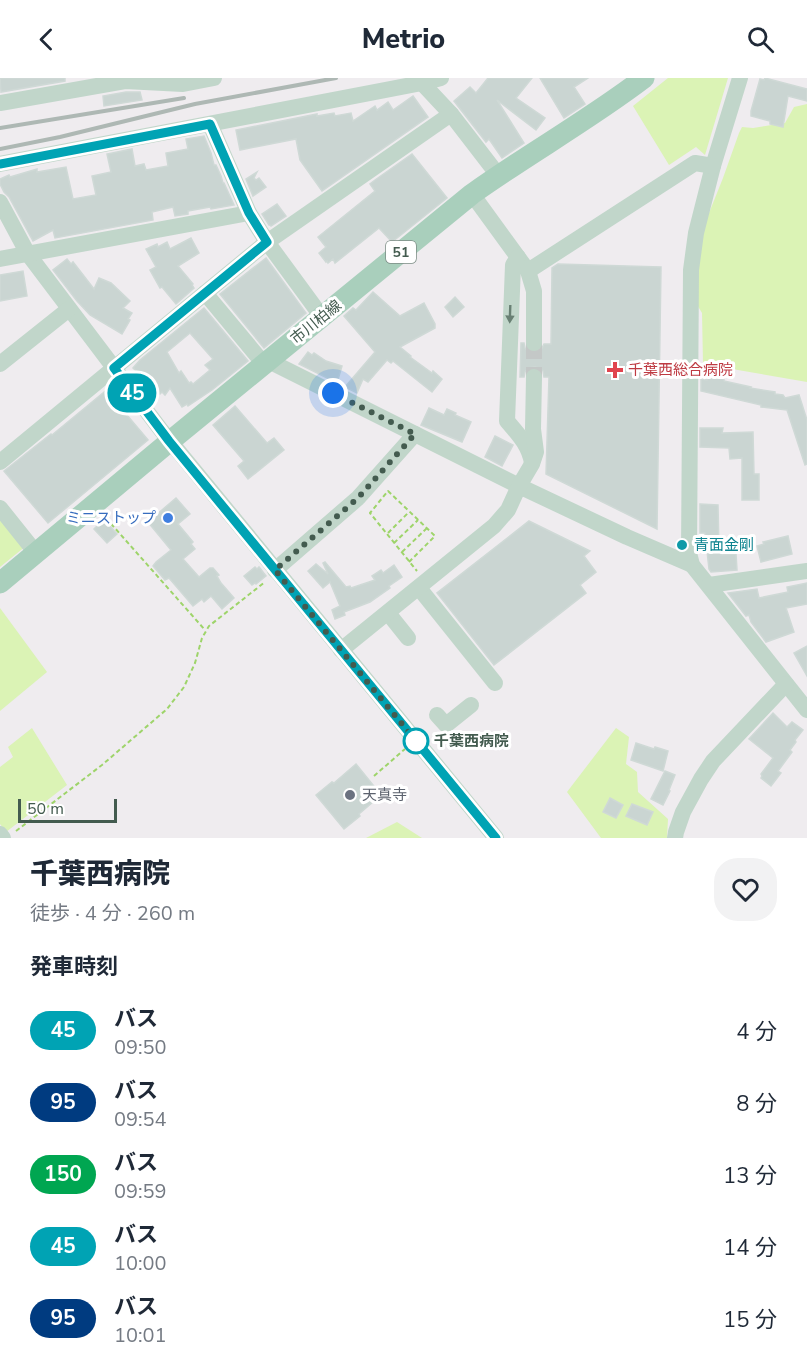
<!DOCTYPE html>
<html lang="ja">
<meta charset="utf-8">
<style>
body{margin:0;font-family:"Nunito Sans","Noto Sans JP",sans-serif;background:#f2f2f3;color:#1f2937;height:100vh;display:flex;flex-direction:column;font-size:22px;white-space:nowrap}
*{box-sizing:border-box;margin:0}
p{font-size:20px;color:#747a83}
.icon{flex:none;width:33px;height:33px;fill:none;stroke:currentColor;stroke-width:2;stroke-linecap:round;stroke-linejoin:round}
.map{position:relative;height:760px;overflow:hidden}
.panel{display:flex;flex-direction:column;background:#fff;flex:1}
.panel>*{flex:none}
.badge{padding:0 12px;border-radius:20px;font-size:21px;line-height:39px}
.scale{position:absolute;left:18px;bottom:15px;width:99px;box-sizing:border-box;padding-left:6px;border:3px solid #435b4f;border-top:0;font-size:16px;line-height:21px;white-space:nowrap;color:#435b4f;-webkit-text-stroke:4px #fff;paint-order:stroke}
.you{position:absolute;width:30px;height:30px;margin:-15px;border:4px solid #fff;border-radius:50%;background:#1a73e8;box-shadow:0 0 0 9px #1a73e833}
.map>.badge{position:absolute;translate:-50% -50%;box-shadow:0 0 0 3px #fff}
h2{padding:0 30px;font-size:22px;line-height:54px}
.round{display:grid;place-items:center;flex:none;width:63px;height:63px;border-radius:24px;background:#f2f2f3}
.overview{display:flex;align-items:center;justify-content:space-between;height:102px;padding:0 30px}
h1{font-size:28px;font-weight:800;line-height:45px}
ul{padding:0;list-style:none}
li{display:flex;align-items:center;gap:18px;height:72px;padding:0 30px}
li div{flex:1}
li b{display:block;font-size:22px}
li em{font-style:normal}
li .badge{min-width:66px;font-weight:700;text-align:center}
header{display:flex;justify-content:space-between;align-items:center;height:78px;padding:0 30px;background:#fff;font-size:27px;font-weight:800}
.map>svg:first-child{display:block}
.green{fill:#dbf3b5}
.building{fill:#cad5d2;stroke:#cfd9d6;stroke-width:1.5;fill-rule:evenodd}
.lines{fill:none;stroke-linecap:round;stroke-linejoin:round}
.minor-tunnel{stroke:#c4c8c7;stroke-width:16;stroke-dasharray:16 8;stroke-linecap:butt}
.path{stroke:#9ed46a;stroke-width:2;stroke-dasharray:4.5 3;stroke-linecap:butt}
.minor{stroke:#c1d6ca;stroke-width:16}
.major{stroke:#a9cfbc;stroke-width:21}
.rail{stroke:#aeb8b4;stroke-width:4}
.oneway{fill:#698074}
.line-casing{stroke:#fff;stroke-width:14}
.line{stroke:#00a3b4;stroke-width:9}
.walk{stroke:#435b4f;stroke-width:6;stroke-dasharray:0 10.8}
.health-dot{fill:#e0444e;stroke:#fff;stroke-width:2}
.shop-dot{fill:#3f7fe0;stroke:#fff;stroke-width:2}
.culture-dot{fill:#0f9aa8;stroke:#fff;stroke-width:2}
.stop-dot{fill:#fff;stroke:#00a3b4;stroke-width:3}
.worship-dot{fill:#6b7280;stroke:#fff;stroke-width:2}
.labels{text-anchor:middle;stroke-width:6;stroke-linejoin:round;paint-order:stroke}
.shield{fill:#fff;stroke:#7b8c84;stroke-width:1.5}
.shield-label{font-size:14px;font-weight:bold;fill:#435b4f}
.street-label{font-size:15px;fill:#435b4f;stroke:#fff}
.health-label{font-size:15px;fill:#be3a42;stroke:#fff;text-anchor:start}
.shop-label{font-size:15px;fill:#366cbe;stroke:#fff;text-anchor:end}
.culture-label{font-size:15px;fill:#0d838f;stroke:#fff;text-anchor:start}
.stop-label{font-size:15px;font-weight:bold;fill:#435b4f;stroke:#fff;text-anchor:start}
.worship-label{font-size:15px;fill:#5b616d;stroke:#fff;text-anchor:start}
</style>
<header><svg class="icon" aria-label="back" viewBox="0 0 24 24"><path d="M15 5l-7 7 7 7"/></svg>Metrio<svg class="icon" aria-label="search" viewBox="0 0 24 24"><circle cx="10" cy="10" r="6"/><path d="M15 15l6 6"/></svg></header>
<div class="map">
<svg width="807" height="760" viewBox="0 0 807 760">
<rect width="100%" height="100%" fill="#efecef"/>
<g class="green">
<path d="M668 0H728L705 77 696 69 669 87 633 28Z"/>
<path d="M807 26V304L703 286 702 235 696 225 701 155 723 100 739 55 742 49 753 50 785 45 794 29Z"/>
<path d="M0 437 26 468 0 489Z"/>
<path d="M0 530 47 594 0 633Z"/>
<path d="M32 650 67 707 6 754 0 746V689L13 679 8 669Z"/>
<path d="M616 650 629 659 626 686 637 694 638 714 668 741 667 760H601L567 714Z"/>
<path d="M397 744 422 760H366Z"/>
</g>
<g class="building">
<path d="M0 0H65V3L1 14Z"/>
<path d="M488 0H532L516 20 545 40 536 52 497 22 524 65 502 80 489 61 486 64 454 23 470 9 476 15Z"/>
<path d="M540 0H588L574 9 585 26 564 40Z"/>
<path d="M765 0 807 11V23L788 18 783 49 770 46V43L751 38V33L760 1 764 2Z"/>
<path d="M126 14H140L142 22 104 28 103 18Z"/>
<path d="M413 18 428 39 322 113 300 82 296 61 240 72 236 52 317 36V38L334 35 335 38 351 35 353 43 375 28 377 32 388 24 393 32Z"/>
<path d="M204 58 211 75 214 87H216L221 98 223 105H224L234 127 211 131 210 129 188 133V136L175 138 173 129 152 134 153 142 55 160 53 152 33 163 9 119 4 114 0 106V101L9 97 10 99 37 91V94L66 89 73 121 96 117 92 98 111 94 107 76 132 71 135 88 144 86 146 92 168 88 166 75 188 71 186 61Z"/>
<path d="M412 76 447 120 392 164 379 150 335 185 333 181 328 185 327 183 326 184 319 175 326 169 318 159 375 113 370 106 375 102Z"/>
<path d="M257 94 254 100 256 102 259 100 266 109 253 118 246 101Z"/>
<path d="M277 126 286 138 271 148 270 147H269L262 136Z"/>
<path d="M191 160 199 175 178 188 193 206 192 207 194 210 176 226 162 209 160 210 150 192 156 189 146 171 157 166 158 169 167 164 170 171Z"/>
<path d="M266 180 306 235 264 270 220 216Z"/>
<path d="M67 181 71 186 73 184 94 211 99 200 111 205 130 223 123 230 132 235 128 241 130 242 122 256 90 237 77 223 53 192Z"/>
<path d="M558 186 661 189 657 451 546 396 549 299H544L543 293 539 290 535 289 528 290 525 294 524 299H520L521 265H524L525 270 528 274 533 275 540 274 544 266H551L552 190Z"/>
<path d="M23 193 27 218 0 223V197Z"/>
<path d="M373 214 400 238 424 225 435 246V250L400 269 411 278 410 279 432 295 433 293 442 301 432 314 393 283 391 285 387 282 368 304 363 301 357 315 345 309 375 274 344 238 353 230 356 232Z"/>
<path d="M455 219 464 229 453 239 445 229Z"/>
<path d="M204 230 248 283 212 312 188 328 187 326 182 329 170 310 165 317 162 314 160 316 133 290 140 282ZM190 255 213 281 205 287 210 292 193 306 191 304 189 305 181 293 179 295 167 274Z"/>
<path d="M308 274 312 277 314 275 326 283 342 288 337 305 299 286Z"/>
<path d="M708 298 724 301V303L751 309 750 310 775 314V316L783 317 785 320 799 317 807 342V386L805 387 787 332 761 329V327L701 313V301L707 302Z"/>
<path d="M109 310 124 327 121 330 148 362 48 445 4 393 51 356 52 357Z"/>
<path d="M235 328 267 365 274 360 284 372 248 401 238 388 244 383 213 347Z"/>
<path d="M429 330 444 337 447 331 456 335 455 337 471 344 462 364 421 347Z"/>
<path d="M700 350H723L722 355 753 354 754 396H759V422H742V380L730 381 729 370 700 369Z"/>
<path d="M495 358 513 367 502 388 485 379Z"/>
<path d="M176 420 190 436 178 446 193 464 191 466 195 471 183 481 199 499 210 490H213L219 497 217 498 221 505 234 520 222 531 211 518 204 524 202 521 193 528 169 500 165 502 153 488 156 484 171 472 148 444Z"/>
<path d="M700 426 718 427 719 472H721V477L736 476 737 492 711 494 709 491 705 455H700Z"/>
<path d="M104 441 117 456 107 465 94 451Z"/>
<path d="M529 443 590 473 584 478 596 494 580 507 586 515 494 587 437 515Z"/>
<path d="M788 458 792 476 761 484 757 468 764 466 763 464Z"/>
<path d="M325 484 346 509 350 508 351 510 375 502 372 498 381 492 383 495 394 487 402 499 389 508 390 510 370 524 344 534 345 537 335 541 332 532 340 528 330 504 323 510 308 493 316 486 328 496 323 485Z"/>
<path d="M255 489 257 491 259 489 266 498 256 506 255 505 252 507 244 498Z"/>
<path d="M807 505V526L786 530 794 554 766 564 751 544 749 537 746 538 728 515 757 511 759 520 788 514 787 509Z"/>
<path d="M807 568V598L794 575Z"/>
<path d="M773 635 787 649 792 644 803 652 795 662 796 664 790 672 792 674 778 693 781 695 771 708 761 700 762 698 761 696 773 680 749 661Z"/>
<path d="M636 665 654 671 655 669 668 673 663 693 631 682Z"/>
<path d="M356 686 381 717 359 736 360 738 344 751 316 717 332 704 334 705Z"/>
<path d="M665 693 675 697 669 712 670 713 663 727 651 721Z"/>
<path d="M610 720 623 727 616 740 603 734Z"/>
<path d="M632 726 653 734 647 747 626 738Z"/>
</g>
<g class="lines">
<path class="minor-tunnel" d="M534 265V299"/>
<g class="path">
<path d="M106 440 205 552"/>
<path d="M388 455 409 434"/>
<path d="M394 465 418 442"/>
<path d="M402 474 427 450"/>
<path d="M409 484 435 458 388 413 370 435 417 493"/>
<path d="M374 698 405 671"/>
<path d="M16 753 102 687 167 631 184 609 195 585 202 560 209 548 265 504"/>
</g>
<g class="minor">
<path d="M740 0 713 88 696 155 691 192 689 475 692 487 807 632"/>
<path d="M422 5 451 36 498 97"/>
<path d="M0 25 125 3 183 6 214 0"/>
<path d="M210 46 249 135 267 164 322 239"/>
<path d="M0 86 422 5 441 0"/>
<path d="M472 116 528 193 534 213V265"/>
<path d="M0 124 28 176 161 352 496 760"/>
<path d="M518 179 513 187 507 343C518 356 529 367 532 385"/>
<path d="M0 181 249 135"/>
<path d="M528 193 695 85 713 88"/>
<path d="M205 215 264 286"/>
<path d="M269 283 519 408 627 459 692 487"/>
<path d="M0 286 69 231"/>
<path d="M0 384 267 164 451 36"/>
<path d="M0 430 36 475"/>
<path d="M275 492 358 420 415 356"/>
<path d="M709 507 807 493"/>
<path d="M419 510 495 605"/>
<path d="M388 535 408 560"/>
<path d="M341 572 494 448 508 432 519 408 532 386 536 374 533 351 534 299"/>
<path d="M437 637 446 647 471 627"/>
<path d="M0 756 3 760"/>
<path d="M675 760 676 754 683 734 701 701 713 683 786 606"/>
</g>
<path class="major" d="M0 505 169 364 472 116C528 76 589 42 644 0"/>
<g class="rail">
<path d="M0 50 184 20"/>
<path d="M0 71 60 59 195 26 336 0"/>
</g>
</g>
<defs><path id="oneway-solid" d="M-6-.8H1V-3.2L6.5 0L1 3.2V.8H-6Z" transform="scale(1.5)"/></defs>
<use class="oneway" href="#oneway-solid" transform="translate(510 236) rotate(92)"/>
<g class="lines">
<defs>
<path id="line" d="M0 86 210 46 249 135 267 164 114 290 169 363 496 760"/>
</defs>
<use href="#line" class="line-casing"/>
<use href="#line" class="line"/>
<path class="walk" d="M333 315 415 356 358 420 275 492 416 663"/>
</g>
<path class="health-dot" d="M612 283h6v6h6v6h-6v6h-6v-6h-6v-6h6z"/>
<circle class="shop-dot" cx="168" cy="440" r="6"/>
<circle class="culture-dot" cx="682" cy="467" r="6"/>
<circle class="stop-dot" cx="416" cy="663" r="12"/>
<circle class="worship-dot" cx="350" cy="717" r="6"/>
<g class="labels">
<rect class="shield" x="386" y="163" width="30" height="22" rx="4.5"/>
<g class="shield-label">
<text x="401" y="179">51</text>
</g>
<g class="street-label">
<text transform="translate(316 244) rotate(-39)" y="5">市川柏線</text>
</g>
<g class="health-label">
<text x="628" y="297">千葉西総合病院</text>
</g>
<g class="shop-label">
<text x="156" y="445">ミニストップ</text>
</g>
<g class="culture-label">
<text x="694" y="472">青面金剛</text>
</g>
<g class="stop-label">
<text x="434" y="668">千葉西病院</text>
</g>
<g class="worship-label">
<text x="362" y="722">天真寺</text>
</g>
</g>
</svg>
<div class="scale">50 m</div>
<div class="you" style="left:333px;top:315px"></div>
<b class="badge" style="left:132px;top:315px;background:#00a3b4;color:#fff">45</b>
</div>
<section class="panel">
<div class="overview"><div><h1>千葉西病院</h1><p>徒歩 · 4 分 · 260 m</p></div><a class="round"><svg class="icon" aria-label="heart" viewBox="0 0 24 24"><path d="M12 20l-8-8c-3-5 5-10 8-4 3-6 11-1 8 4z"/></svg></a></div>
<h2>発車時刻</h2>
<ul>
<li><span class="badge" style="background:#00a3b4;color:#fff">45</span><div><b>バス</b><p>09:50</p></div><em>4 分</em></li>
<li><span class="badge" style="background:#003b80;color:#fff">95</span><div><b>バス</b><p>09:54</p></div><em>8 分</em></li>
<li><span class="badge" style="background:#00a651;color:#fff">150</span><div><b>バス</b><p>09:59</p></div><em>13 分</em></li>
<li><span class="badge" style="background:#00a3b4;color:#fff">45</span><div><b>バス</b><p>10:00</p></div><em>14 分</em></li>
<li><span class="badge" style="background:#003b80;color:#fff">95</span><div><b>バス</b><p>10:01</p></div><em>15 分</em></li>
</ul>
</section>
